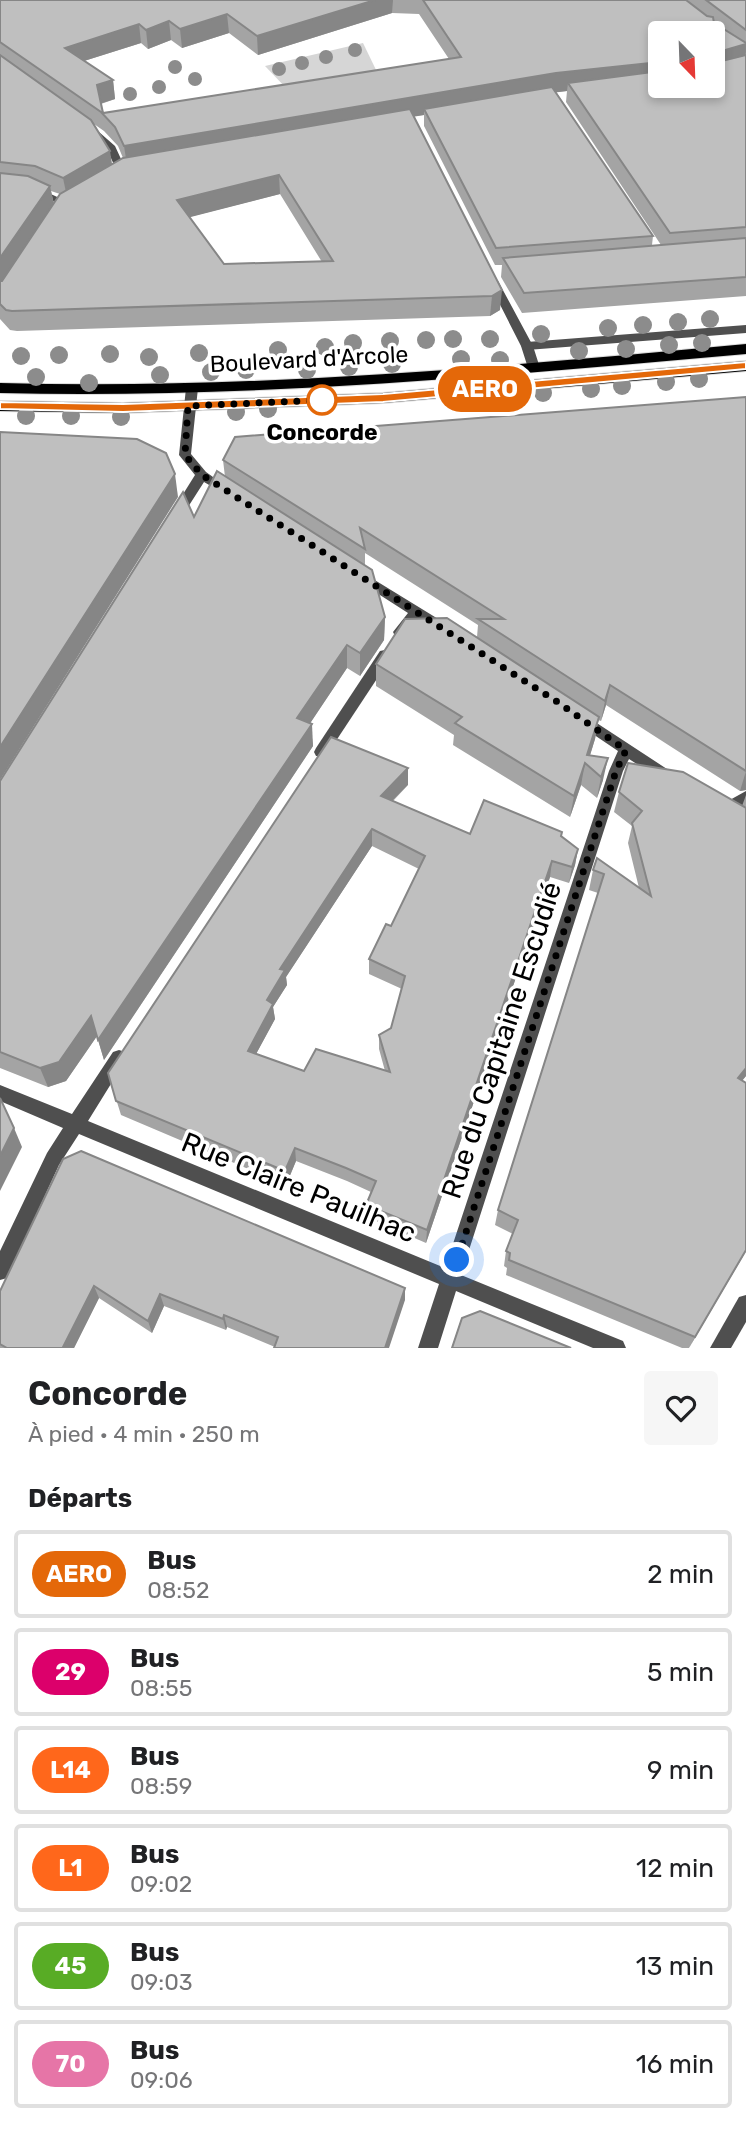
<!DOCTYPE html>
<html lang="fr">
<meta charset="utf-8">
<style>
body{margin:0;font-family:Rubik,sans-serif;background:#f6f6f6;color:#202124;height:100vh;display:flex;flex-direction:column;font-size:26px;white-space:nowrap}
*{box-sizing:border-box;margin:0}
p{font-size:23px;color:#757577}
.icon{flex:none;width:38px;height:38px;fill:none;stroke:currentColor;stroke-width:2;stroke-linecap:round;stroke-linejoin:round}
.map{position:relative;height:1348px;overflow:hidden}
.sheet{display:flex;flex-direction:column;background:#fff;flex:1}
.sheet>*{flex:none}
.badge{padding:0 14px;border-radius:23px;font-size:24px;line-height:46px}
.needle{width:46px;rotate:157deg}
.fabs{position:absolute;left:648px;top:21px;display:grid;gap:14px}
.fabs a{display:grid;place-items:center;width:77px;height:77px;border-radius:7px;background:#fff;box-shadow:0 4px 10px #0003;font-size:35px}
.you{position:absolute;width:35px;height:35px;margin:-18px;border:5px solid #fff;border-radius:50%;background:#1a73e8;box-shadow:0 0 0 10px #1a73e833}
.map>.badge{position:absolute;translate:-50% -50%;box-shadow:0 0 0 4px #fff}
h2{padding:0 28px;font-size:26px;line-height:63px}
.round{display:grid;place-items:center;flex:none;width:74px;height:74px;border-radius:7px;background:#f6f6f6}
.summary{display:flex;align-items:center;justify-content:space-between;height:119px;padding:0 28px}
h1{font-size:33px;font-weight:700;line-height:52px}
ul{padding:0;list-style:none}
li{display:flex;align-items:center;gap:21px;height:88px;margin:0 14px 10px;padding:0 14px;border:4px solid #e0e0e0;border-radius:7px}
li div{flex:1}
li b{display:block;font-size:26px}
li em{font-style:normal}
li .badge{min-width:77px;font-weight:700;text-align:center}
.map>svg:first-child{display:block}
.green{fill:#d6d6d6}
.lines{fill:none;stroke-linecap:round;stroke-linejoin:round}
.primary-casing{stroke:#dbdbdb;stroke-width:2}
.service{fill:#4f4f4f;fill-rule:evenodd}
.minor{fill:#4f4f4f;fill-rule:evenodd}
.primary{fill:#000;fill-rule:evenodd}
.tree{fill:#8c8c8c}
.wall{fill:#a4a4a4;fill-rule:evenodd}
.shaded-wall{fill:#868686}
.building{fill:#bfbfbf;stroke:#868686;stroke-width:2;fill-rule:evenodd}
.line{fill:#e46809;stroke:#fff;stroke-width:2}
.walk{stroke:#000;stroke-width:7;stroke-dasharray:0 12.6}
.stop-dot{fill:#fff;stroke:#e46809;stroke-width:3.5}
.labels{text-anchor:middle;stroke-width:7;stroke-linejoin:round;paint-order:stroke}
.street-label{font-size:23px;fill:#000;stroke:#fff}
.stop-label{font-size:23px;font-weight:bold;fill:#000;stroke:#fff}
.near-street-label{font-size:28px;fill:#000;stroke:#fff}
</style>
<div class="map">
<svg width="746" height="1348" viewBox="0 0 746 1348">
<rect width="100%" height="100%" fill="#fff"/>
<path class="green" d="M363 43 378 74 287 89 265 66Z"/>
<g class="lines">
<defs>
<g id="primary">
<path d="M746 344V354C497 376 250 399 0 393V383C250 390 497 367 746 344Z"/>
<path d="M746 361V371L383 403 123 413 0 411V401L123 403 383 393Z"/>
</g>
</defs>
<use href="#primary" class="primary-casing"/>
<path class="service" d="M746 325V333L527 350 521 346 527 342Z"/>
<g class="minor">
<path d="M85 125H91L115 146 127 172 126 174H118L107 149 85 129Z"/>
<path d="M0 183 38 188 70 203 65 206 32 193 0 189Z"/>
<path d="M493 278 498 281 533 346 540 368 538 371 534 372 528 368 521 346 488 281Z"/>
<path d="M192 384 198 388 191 454 206 472 234 492 228 496 204 482 181 518 176 519 170 515 195 475 179 455 186 388Z"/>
<path d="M360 571 448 625 450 629 448 633H438L418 620 405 636H395L393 632 408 613 355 579 353 576 355 573Z"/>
<path d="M385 650 392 655 390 659 326 756H316L314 752 316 748 380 651Z"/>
<path d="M583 714 670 771 672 775 670 779H660L629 759 623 771 461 1275 623 1341 626 1348H593L456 1291 438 1348H418L439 1284 79 1134 59 1165 7 1278 0 1280V1251L47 1153 63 1128 0 1101V1085L72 1114 113 1052 119 1050 125 1052 127 1058 88 1121 445 1268 609 771 618 751 578 724 576 720 578 716Z"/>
<path d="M746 791V804C738 809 729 818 719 814L716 810 719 806Z"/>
<path d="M746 1295V1322L731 1348H710L739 1297Z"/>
</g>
<use href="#primary" class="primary"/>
</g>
<g class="tree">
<circle cx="355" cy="50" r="7"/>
<circle cx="326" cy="57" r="7"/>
<circle cx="302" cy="63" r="7"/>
<circle cx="175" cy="67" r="7"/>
<circle cx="279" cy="69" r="7"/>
<circle cx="195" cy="79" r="7"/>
<circle cx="159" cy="87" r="7"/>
<circle cx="130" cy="94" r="7"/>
<circle cx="710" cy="319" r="9"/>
<circle cx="678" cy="322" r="9"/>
<circle cx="643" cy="325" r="9"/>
<circle cx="608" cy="328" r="9"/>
<circle cx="541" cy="334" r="9"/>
<circle cx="453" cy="339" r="9"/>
<circle cx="490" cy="339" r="9"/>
<circle cx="426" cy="340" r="9"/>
<circle cx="390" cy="341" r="9"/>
<circle cx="353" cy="343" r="9"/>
<circle cx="702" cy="343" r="9"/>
<circle cx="669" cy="345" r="9"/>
<circle cx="325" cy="347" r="9"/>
<circle cx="626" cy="349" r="9"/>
<circle cx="278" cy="350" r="9"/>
<circle cx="579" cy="351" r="9"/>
<circle cx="199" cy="353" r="9"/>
<circle cx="110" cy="354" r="9"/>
<circle cx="59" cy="355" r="9"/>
<circle cx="21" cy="356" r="9"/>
<circle cx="149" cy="357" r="9"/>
<circle cx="461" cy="359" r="9"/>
<circle cx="500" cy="360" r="9"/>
<circle cx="392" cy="364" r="9"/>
<circle cx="349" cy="367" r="9"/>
<circle cx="246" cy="370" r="9"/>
<circle cx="307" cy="370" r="9"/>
<circle cx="211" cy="372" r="9"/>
<circle cx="160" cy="375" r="9"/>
<circle cx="36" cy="377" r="9"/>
<circle cx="699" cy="379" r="9"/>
<circle cx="666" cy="382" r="9"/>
<circle cx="89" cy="383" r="9"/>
<circle cx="622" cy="386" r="9"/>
<circle cx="591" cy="389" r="9"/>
<circle cx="543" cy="393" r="9"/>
<circle cx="479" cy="398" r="9"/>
<circle cx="268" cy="409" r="9"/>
<circle cx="236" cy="412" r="9"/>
<circle cx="26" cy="416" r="9"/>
<circle cx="71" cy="416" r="9"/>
<circle cx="121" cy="417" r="9"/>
</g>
<g class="wall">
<path d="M0 0H746V296L522 313 501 277 502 265H495L424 126V115L414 116 500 310 490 316 17 331 10 330 0 319ZM392 13 419 14 449 59 103 113 101 104 115 99 113 80 84 61 141 43 148 49 171 40 182 48 229 33 258 55ZM660 33H712L660 86ZM567 91 566 102 661 245H652L653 236 556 92ZM94 124 104 131 118 146 123 158 112 165ZM51 191 60 194 54 204ZM280 194 322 262 224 264 189 217Z"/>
<path d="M746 397V790L740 791 606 705 601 721 598 720 595 739 590 755 603 780 597 798 581 785 570 817 453 745 454 735 376 686V664L477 637 478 625 365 553V566L385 617 384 640 360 676 347 668 310 723 313 746 104 1060 97 1036 66 1081 48 1087 0 1068V781L194 517 225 477 223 460Z"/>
<path d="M408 785 393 801 470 834 562 832 561 837 578 849 575 865 569 883 550 877 426 1243 366 1217V1205L371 1192 347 1181 296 1161 286 1185 121 1115 108 1073ZM372 846 419 869 391 926 369 959V974L402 989 391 1028 379 1035V1049L385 1071H304L256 1054 275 1019 273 1007 287 985 286 977Z"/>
<path d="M619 792 742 806 746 795V1076L742 1080 746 1083V1251L689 1348H682L506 1275 507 1268 504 1266 506 1251 513 1234 495 1225 498 1210 598 893 589 890 593 870 597 858 639 888 628 843 632 826 614 812Z"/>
<path d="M63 1159 405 1288V1300L275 1347 227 1327 226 1330 164 1306 152 1333 99 1298 74 1348H0V1291Z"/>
</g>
<g class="shaded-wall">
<path d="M375 0H393L392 13 258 55 257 36Z"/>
<path d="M227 14 229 33 182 48 180 29Z"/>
<path d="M169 21 171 40 148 49 146 30Z"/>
<path d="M139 24 141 43 68 66 65 48Z"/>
<path d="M746 44V52L744 63 712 71 715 53Z"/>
<path d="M660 62V80L568 83 567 91 424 109V115L127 165 124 146 556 73Z"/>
<path d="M113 80 115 99 99 104 97 85Z"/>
<path d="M110 151 113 170 67 197 63 178Z"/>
<path d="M279 175 280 194 179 220 177 200Z"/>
<path d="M50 186 54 205 0 284V258Z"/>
<path d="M502 290 500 310 490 316 492 296Z"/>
<path d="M175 474 178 497 0 780V747Z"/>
<path d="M385 617 384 640 360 676V653Z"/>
<path d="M347 645V668L299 740 297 718Z"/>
<path d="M610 685 606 705 601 721 605 701Z"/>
<path d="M599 717 595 739 587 765V755Z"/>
<path d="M312 724 313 746 104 1060 98 1040Z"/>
<path d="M608 758 603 780 597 798 601 777Z"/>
<path d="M585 763 581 785 570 817 574 796Z"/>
<path d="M408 768V785L381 812V796Z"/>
<path d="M746 771V790L740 791Z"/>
<path d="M372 829V846L286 977 287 985 273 1007 275 1019 250 1065 248 1051 280 969Z"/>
<path d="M578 849 575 865 569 883 572 867Z"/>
<path d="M552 861 550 877 426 1243 427 1230Z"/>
<path d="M91 1016 97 1036 66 1081 48 1087 40 1068Z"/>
<path d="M746 1068V1076L731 1095 738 1078Z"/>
<path d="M14 1128 22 1147 0 1191V1156Z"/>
<path d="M295 1148 296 1161 286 1185 285 1171Z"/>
<path d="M746 1250V1251L689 1348 695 1337Z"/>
<path d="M94 1286 99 1298 74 1348H64L63 1347Z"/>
<path d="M405 1288V1300L389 1348H385Z"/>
<path d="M160 1294 164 1306 152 1333 148 1321Z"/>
<path d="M224 1315 227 1327 226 1330 223 1319Z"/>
</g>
<g class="building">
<path d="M0 0H375L257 36 227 14 180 29 169 21 146 30 139 24 65 48 113 80 97 85 103 113 461 57 423 0H686L707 16 713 17 714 23 746 43V44L715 53 714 63 746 55V227L670 233 568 83 660 71V86H712V33H660V62L556 73 124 146 115 127 101 112 0 42Z"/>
<path d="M706 0H746V30Z"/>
<path d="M0 55 91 120 110 151 63 178 35 166 0 162Z"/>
<path d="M552 87 653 236 496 248 424 109Z"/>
<path d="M410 109 502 290 492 296 12 311 6 310 0 304V281H2L60 194 123 158ZM279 175 333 261 224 264 177 200Z"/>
<path d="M0 173 28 176 50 186 0 258Z"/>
<path d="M746 238V277L524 293 503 258Z"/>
<path d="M746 397V771L610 685 605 701 478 619H504L360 528 365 549 223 460 235 437Z"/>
<path d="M0 432 137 439 166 453 175 474 0 747Z"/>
<path d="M217 471 372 570 385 617 360 653 347 645 297 718 312 724 98 1040 91 1016 59 1062 40 1068 0 1052V781L183 492 194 517Z"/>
<path d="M447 618 599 717 587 755 608 758 601 777 585 763 574 796 455 723 462 717 376 664 405 619Z"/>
<path d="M331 737 408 768 381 796 470 834 484 800 562 832 561 836 578 849 572 867 552 861 427 1230 366 1205 376 1181 346 1168 295 1148 285 1171 116 1101 108 1073ZM372 829 425 856 391 926 386 924 369 959 405 976 391 1028 379 1035 390 1072 316 1049 304 1071 248 1051 273 1004 267 1000 285 970 280 969Z"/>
<path d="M628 763 683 772 746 808V1068L738 1078 746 1083V1250L695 1337 509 1260 510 1253 506 1251 518 1220 498 1210 604 874 593 870 597 858 651 896 632 823 642 811 619 792Z"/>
<path d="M0 1098 14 1128 0 1156Z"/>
<path d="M81 1151 405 1288 385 1348H274L278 1337 224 1315 223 1319 160 1294 148 1321 94 1286 63 1347 65 1348H7L0 1344V1291L63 1159Z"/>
<path d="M480 1311 571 1348H452L462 1318Z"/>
</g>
<path class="line" d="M746 362V369L383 402 123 412 0 409V402L123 404 383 394Z"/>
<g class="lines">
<path class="walk" d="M322 400 188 406 185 455 202 475 556 701 626 750 616 771 457 1260"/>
</g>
<circle class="stop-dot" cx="322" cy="400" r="14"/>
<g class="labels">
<g class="street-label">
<text transform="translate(309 359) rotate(-3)" y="8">Boulevard d'Arcole</text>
</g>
<g class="stop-label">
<text x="322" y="440">Concorde</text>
</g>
<g class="near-street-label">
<text transform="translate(501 1040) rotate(-72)" y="10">Rue du Capitaine Escudié</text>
<text transform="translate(299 1187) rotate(22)" y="10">Rue Claire Pauilhac</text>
</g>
</g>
</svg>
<div class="fabs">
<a><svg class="needle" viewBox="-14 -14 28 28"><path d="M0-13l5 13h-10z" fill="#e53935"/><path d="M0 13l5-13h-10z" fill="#757577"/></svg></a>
</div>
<div class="you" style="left:457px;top:1260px"></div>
<b class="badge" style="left:485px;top:389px;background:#e46809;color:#fff">AERO</b>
</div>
<section class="sheet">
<div class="summary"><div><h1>Concorde</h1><p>À pied · 4 min · 250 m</p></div><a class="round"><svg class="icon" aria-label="heart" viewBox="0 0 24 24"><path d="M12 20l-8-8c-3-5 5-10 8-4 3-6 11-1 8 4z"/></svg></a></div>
<h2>Départs</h2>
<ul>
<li><span class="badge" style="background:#e46809;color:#fff">AERO</span><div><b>Bus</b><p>08:52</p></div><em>2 min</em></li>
<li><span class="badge" style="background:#dc006b;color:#fff">29</span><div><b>Bus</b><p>08:55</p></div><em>5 min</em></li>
<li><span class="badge" style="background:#ff671b;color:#fff">L14</span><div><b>Bus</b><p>08:59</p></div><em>9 min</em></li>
<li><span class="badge" style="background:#ff671b;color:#fff">L1</span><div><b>Bus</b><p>09:02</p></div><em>12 min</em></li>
<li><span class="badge" style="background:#58ac25;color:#fff">45</span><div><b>Bus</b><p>09:03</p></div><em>13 min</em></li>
<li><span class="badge" style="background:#e675a7;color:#fff">70</span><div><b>Bus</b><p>09:06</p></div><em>16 min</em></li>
</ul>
</section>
